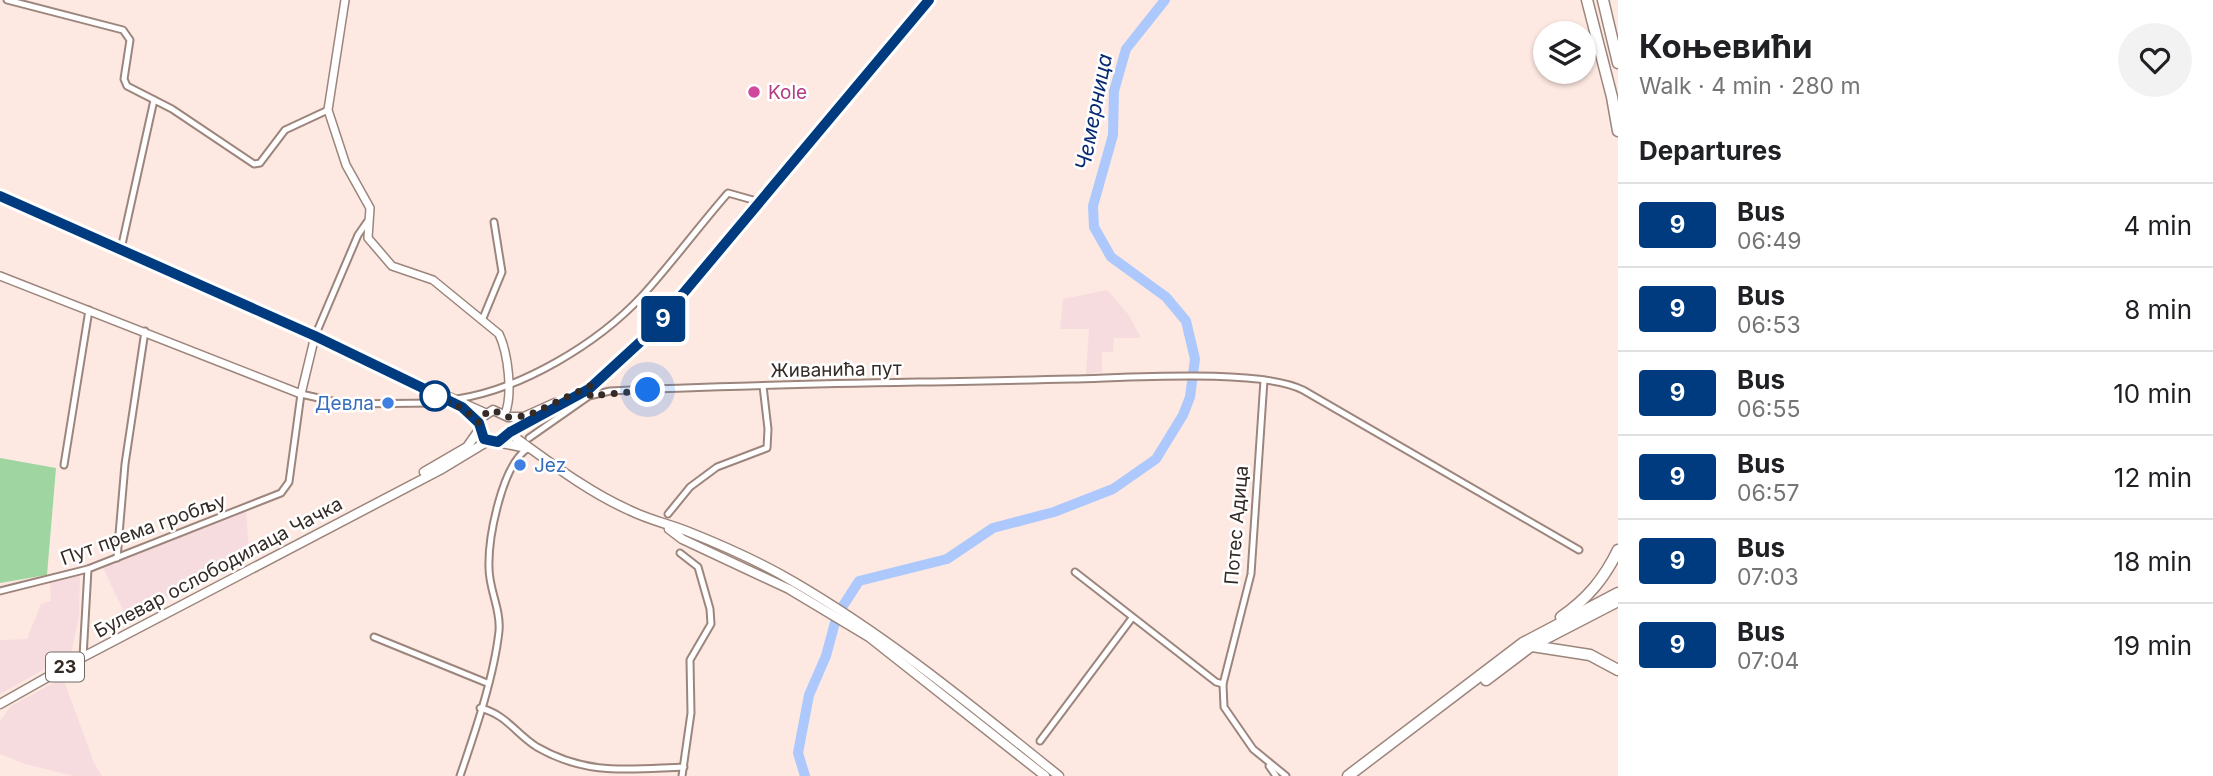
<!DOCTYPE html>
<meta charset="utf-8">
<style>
body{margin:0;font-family:Inter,sans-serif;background:#f2f2f2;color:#202124;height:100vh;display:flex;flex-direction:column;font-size:26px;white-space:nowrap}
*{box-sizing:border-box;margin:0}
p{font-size:23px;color:#757577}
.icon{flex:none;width:38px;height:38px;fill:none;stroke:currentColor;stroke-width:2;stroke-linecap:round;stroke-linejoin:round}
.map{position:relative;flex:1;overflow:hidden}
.side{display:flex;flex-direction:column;background:#fff;width:595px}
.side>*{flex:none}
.badge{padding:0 14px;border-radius:5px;font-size:24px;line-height:46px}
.buttons{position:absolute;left:1533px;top:21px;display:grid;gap:14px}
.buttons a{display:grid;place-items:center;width:63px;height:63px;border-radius:50%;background:#fff;box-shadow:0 2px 5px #0004;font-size:35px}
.you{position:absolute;width:35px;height:35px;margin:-18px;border:5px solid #fff;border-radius:50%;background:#1a73e8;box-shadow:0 0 0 10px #1a73e833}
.map>.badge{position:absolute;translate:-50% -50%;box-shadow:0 0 0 4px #fff}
h2{padding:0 21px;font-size:26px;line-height:63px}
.round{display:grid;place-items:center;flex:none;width:74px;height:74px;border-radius:37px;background:#f2f2f2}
.summary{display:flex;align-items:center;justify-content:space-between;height:119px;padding:0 21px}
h1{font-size:33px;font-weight:700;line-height:52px}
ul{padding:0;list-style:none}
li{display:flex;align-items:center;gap:21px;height:84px;padding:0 21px;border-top:2px solid #e0e0e0}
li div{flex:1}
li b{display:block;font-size:26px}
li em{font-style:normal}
li .badge{min-width:77px;font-weight:700;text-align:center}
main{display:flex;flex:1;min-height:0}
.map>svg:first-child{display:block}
.industrial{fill:#f7dcdf}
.green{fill:#9ed5a1}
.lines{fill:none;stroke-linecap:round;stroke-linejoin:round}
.river{stroke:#acc8fc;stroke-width:10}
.street-casing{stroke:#9c857c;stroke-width:9}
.secondary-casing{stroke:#9c857c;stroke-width:10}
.primary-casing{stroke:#9c857c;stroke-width:11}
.highway-casing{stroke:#9c857c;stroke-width:13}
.street{stroke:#fff;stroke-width:5}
.secondary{stroke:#fff;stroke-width:7}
.primary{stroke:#fff;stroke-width:8}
.highway{stroke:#fff;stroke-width:10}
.line-casing{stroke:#fff;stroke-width:16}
.line{stroke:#003b80;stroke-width:10}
.walk{stroke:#342b27;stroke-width:7;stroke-dasharray:0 12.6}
.hotel-dot{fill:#d1479c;stroke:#fff;stroke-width:2.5}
.stop-dot{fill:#fff;stroke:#003b80;stroke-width:3.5}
.shop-dot{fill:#3f7fe0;stroke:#fff;stroke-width:2.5}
.labels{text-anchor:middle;stroke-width:5;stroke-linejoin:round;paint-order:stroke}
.shield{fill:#fff;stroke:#716b68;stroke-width:2}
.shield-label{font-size:18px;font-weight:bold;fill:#342b27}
.hotel-label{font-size:19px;fill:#b23c85;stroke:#fff;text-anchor:start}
.street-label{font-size:19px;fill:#342b27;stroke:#fff}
.shop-label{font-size:19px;fill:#366cbe;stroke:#fff;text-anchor:end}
.water-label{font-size:21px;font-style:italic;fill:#082a72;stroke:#fff}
</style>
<main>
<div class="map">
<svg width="1618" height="776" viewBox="0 0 1618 776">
<rect width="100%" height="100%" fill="#fde9e1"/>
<g class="industrial">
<path d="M1107 290 1128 314 1141 338H1114L1113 352H1102V372L1086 374 1089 329H1060L1063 299Z"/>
<path d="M246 508 249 553 127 618 102 566Z"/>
<path d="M80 575 79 616 71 654 0 694V640L27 639 41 604 51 601 50 582Z"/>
<path d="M63 678 94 763 102 776H74L25 764 0 754V721L11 706Z"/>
</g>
<path class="green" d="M0 458 56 468 47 575 0 583Z"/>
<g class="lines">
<path class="river" d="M805 776 798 753 809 695 826 656 837 615 859 581 947 559 993 528 1054 512 1113 489 1156 459 1183 415 1190 397 1195 359 1186 321 1166 297 1111 257 1094 227 1093 206 1113 135 1114 91 1126 49 1165 0"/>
<defs>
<g id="street">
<path d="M7 0 123 30 130 40 124 79 127 86 172 109 254 164 260 163 285 130 328 110"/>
<path d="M121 249 154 100"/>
<path d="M483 318 502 272 494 222"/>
<path d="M315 336 358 235 367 222"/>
<path d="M1264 380 1251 574 1223 684 1224 707 1253 749 1286 776"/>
<path d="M457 399C522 389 597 344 642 296 672 263 699 226 728 193L760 202"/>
<path d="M529 438 589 396 610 391C764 383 918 383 1072 379 1124 378 1261 368 1303 390L1579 550"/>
<path d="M64 465 89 310"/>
<path d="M668 514 690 487 717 467 767 448 768 429 763 386"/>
<path d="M680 553 698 567 710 609 711 624 690 660 691 713 682 776"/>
<path d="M117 558 125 464 145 331"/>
<path d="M1075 572 1216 682 1223 684"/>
<path d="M0 591 88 569 281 493 289 482 301 394 345 404 435 403"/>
<path d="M374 637 487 683"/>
<path d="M83 657 88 569"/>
<path d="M480 708C506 714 516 734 537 747 587 776 628 769 684 767"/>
<path d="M1040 741 1132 618"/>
<path d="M1269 766 1276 776"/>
<path d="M460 776C475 732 494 677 499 631 501 609 489 590 489 568 488 537 502 466 527 449"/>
</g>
<g id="secondary">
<path d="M345 0 328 110 346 165 370 208 368 238 392 266 433 280 499 334C508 353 513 394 505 414"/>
<path d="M0 196 486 413"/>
<path d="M0 276 301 394 315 336"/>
<path d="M459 406 479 423"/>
</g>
<g id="primary">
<path d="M510 432 589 389 650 333 929 0"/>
<path d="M509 433C547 460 586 491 629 510 649 520 669 524 689 532 724 546 762 563 794 582 890 638 973 707 1059 776"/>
<path d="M527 448 486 440 479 430 481 418 493 410 508 417H524L555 403"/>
<path d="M424 472 467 447 479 430"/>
<path d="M669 529 682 539 789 589 869 637 1045 776"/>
<path d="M0 704 83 657 440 470 488 441"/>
</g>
<g id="highway">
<path d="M1587 0 1612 97 1618 131"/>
<path d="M1603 0 1618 63"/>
<path d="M1561 617C1587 599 1604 579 1618 550"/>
<path d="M1532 646 1590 655 1618 670"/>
<path d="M1486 680 1531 646 1618 601"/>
<path d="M1348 776 1523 643 1618 593"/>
</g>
</defs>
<use href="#street" class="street-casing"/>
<use href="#secondary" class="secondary-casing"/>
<use href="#primary" class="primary-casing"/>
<use href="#highway" class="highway-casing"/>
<use href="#street" class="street"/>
<use href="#secondary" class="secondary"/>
<use href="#primary" class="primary"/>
<use href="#highway" class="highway"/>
</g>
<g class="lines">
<defs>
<path id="line" d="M0 196 315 336 462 407 479 423 484 439 498 442 510 432 589 389 650 333 929 0"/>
</defs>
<use href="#line" class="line-casing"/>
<use href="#line" class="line"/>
<path class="walk" d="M435 396 430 393 464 409 479 423 485 414 493 410 508 417 527 416 592 385 590 396 648 390"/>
</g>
<circle class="hotel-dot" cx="754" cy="92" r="7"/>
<circle class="stop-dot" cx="435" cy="396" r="14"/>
<g class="shop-dot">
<circle cx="388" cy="403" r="7"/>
<circle cx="520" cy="465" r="7"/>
</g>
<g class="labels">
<rect class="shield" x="46" y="652.5" width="38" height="29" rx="5"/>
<g class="shield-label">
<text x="65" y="673">23</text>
</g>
<g class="hotel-label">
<text x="768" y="99">Kole</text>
</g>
<g class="street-label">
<text transform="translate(836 369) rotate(-1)" y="7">Живанића пут</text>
<text transform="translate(1236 525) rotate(-85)" y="7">Потес Адица</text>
<text transform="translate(143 529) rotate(-20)" y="7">Пут према гробљу</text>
<text transform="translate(218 567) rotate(-28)" y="7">Булевар ослободилаца Чачка</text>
</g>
<g class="shop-label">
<text x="374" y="410">Девла</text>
<text x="534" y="472" text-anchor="start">Jez</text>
</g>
<g class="water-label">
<text transform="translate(1094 112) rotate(-79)" y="7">Чемерница</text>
</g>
</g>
</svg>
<div class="buttons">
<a><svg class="icon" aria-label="layers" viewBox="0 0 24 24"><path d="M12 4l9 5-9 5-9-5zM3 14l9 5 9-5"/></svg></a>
</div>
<div class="you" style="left:648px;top:390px"></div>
<b class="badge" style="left:663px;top:319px;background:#003b80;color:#fff">9</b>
</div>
<section class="side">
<div class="summary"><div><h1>Коњевићи</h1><p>Walk · 4 min · 280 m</p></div><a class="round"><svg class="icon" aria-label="heart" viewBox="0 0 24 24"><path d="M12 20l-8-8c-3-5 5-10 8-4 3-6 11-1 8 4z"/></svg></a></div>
<h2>Departures</h2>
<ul>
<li><span class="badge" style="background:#003b80;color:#fff">9</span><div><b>Bus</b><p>06:49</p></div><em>4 min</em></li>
<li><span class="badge" style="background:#003b80;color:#fff">9</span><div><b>Bus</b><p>06:53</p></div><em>8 min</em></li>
<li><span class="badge" style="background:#003b80;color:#fff">9</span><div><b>Bus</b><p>06:55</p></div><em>10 min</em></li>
<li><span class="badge" style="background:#003b80;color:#fff">9</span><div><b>Bus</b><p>06:57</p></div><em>12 min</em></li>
<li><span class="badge" style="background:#003b80;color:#fff">9</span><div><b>Bus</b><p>07:03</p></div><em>18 min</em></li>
<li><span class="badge" style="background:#003b80;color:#fff">9</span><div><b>Bus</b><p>07:04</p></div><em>19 min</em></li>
</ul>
</section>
</main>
